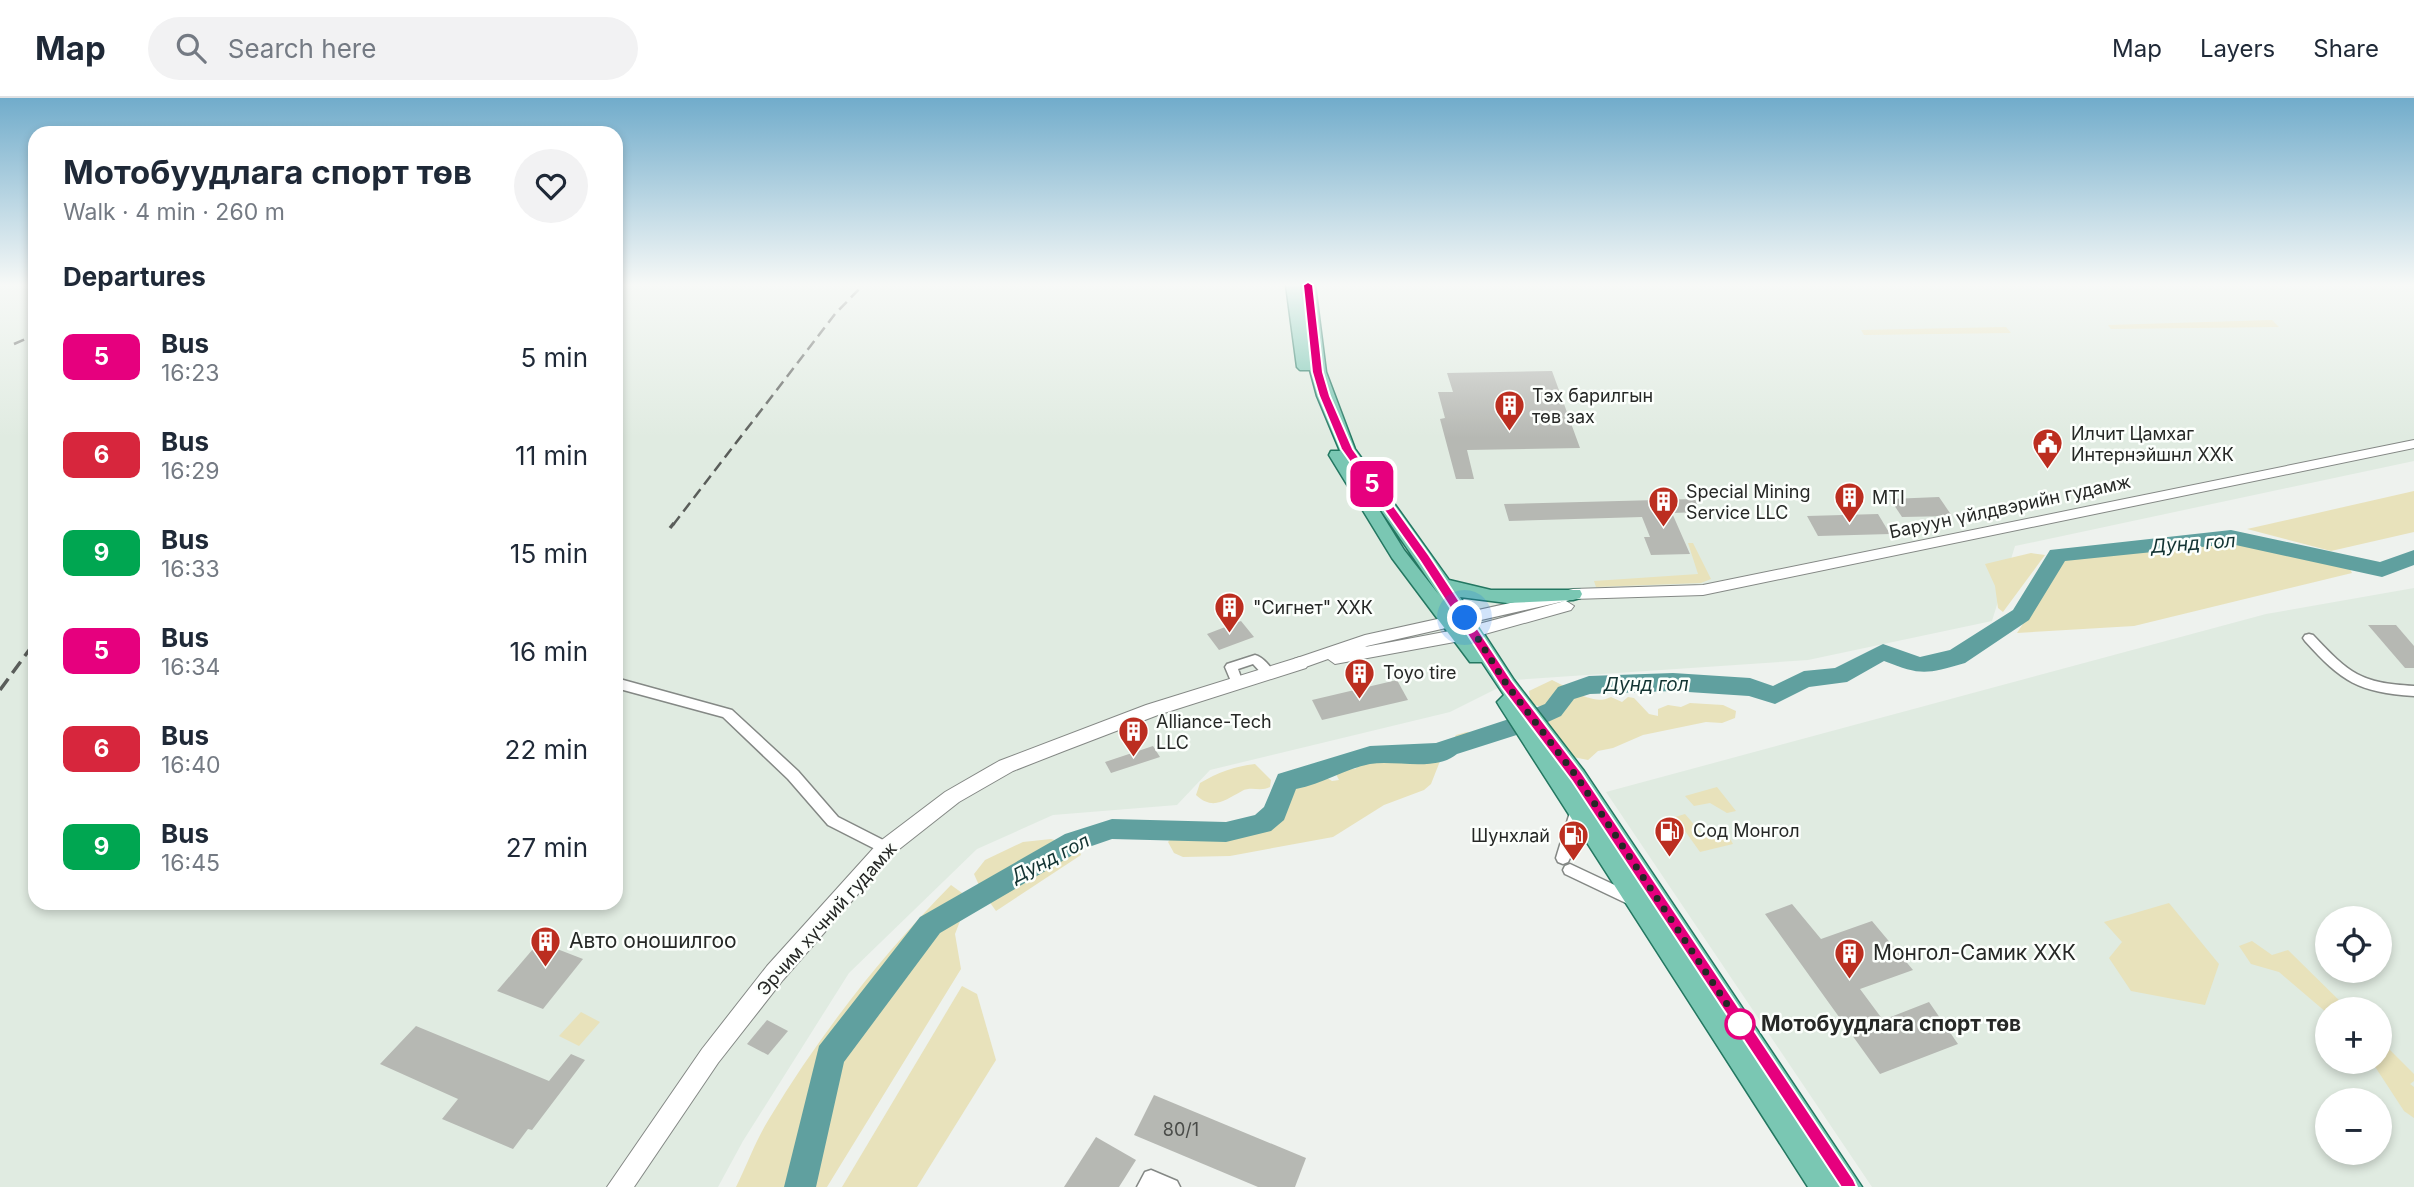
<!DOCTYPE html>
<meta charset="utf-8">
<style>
body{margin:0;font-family:Inter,sans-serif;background:#f2f2f3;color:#1f2937;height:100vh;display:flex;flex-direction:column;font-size:26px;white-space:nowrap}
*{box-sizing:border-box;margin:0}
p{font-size:23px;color:#747a83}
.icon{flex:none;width:38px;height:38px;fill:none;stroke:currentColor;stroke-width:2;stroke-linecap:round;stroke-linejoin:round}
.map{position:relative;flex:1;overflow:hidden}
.side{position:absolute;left:28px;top:28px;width:595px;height:784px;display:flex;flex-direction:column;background:#fff;border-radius:21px;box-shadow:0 4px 10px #0003}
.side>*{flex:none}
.badge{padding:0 14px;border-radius:10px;font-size:24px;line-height:46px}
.buttons{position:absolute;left:2315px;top:808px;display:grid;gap:14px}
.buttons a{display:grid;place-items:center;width:77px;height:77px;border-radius:50%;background:#fff;box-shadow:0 4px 10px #0003;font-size:35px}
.you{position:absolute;width:35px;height:35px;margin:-18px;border:5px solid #fff;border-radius:50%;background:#1a73e8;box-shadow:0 0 0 10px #1a73e833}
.map>.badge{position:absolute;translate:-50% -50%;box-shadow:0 0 0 4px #fff}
h2{padding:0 35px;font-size:26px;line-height:63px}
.round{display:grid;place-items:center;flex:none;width:74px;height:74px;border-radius:37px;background:#f2f2f3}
.summary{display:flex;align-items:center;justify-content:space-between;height:119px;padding:0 35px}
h1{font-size:33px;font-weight:700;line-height:52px}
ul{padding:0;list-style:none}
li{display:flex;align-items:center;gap:21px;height:98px;padding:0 35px}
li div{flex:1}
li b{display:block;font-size:26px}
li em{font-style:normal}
li .badge{min-width:77px;font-weight:700;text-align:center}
header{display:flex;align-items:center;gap:42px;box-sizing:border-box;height:98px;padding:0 35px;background:#fff;border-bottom:2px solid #e0e1e3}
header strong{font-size:33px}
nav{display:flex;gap:38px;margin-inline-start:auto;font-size:24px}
.search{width:490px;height:63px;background:#f2f2f3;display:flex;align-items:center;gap:18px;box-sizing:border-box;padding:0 24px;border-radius:38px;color:#747a83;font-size:26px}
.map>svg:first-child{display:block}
.built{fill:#e0ebe1;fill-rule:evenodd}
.green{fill:#e8e2bb}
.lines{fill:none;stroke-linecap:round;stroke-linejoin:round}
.river{fill:#60a09f;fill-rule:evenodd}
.building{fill:#b6b8b3}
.minor-casing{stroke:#848885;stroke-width:3}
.tertiary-casing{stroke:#848885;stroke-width:2}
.secondary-casing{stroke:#848885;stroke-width:2}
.primary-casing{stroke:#237761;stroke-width:3}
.minor{fill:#fff;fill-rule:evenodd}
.tertiary{fill:#fff;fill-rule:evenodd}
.secondary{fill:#fff;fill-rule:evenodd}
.primary{fill:#7ac7b3;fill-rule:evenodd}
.rail-far1{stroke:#5a5d5a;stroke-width:2.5;stroke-dasharray:11 6;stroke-linecap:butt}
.rail{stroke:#5a5d5a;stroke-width:3.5;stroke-dasharray:14 7;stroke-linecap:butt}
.line{fill:#e6007e;stroke:#fff;stroke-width:2}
.walk{stroke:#262826;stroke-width:7;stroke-dasharray:0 12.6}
.stop-dot{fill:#fff;stroke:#e6007e;stroke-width:3.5}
.labels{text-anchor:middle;stroke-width:5;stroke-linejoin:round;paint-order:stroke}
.poi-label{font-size:18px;fill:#262826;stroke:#fcfffc;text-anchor:start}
.street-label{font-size:18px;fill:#262826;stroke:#fcfffc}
.near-number-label{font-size:18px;fill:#4a4c49}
.water-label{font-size:19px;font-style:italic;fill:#123332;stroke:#fcfffc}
.near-poi-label{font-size:21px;fill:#262826;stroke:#fcfffc;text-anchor:start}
.near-stop-label{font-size:21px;font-weight:bold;fill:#262826;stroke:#fcfffc;text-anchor:start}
</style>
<header>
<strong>Map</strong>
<div class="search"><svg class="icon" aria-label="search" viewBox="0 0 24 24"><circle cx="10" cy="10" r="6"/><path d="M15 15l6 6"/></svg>Search here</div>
<nav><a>Map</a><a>Layers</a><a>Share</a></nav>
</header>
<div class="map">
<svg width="2414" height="1089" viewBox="0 0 2414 1089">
<rect width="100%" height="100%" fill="#eef2ee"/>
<g class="built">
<path d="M0 187H35V805H616V187H2414V363L2015 448 1992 523 1808 562 1514 582 1450 614 1210 672 1177 707 1053 717 977 751 849 875 743 1043 718 1089H0Z"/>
<path d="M2414 490V1089H1872L1606 694 2266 516ZM2328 821H2380V873H2328ZM2328 912H2380V964H2328ZM2328 1003H2380V1055H2328Z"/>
</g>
<g class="green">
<path d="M2272 222 2279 229 2111 231 2108 227Z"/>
<path d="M2006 229 2011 235 1864 237 1861 232Z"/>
<path d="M2414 393V434L2331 453 2247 431Z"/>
<path d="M2235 442 2349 469 2352 475 2134 528 2017 535 2065 460Z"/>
<path d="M1688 445H1693L1711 481 1701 485 1596 489 1594 483 1698 476Z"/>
<path d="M2031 455 2045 457 2003 514 1998 510 1995 488 1985 466Z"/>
<path d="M1552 582 1566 589 1549 611 1531 606 1529 593Z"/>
<path d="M1574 596C1589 598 1596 606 1611 599L1622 604 1628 599 1634 600 1649 616 1658 618V611L1668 607 1681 609 1690 605 1723 607 1736 613 1735 620 1722 625 1706 624 1643 637 1613 650 1598 653 1588 662 1568 658 1547 624 1563 614V607Z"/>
<path d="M1467 634 1476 635 1465 646 1455 649V653H1447L1442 658 1431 686 1424 692 1384 707 1333 739 1230 758 1183 759 1174 755 1168 744 1182 728C1210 726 1252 739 1272 711 1277 703 1279 690 1282 680 1298 676 1318 673 1332 683L1339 682 1336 676 1339 671H1355L1366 661 1420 663 1431 649 1453 642 1456 637Z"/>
<path d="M1255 666 1271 682 1270 689C1261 694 1251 688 1242 693 1225 702 1213 713 1196 697L1200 685C1217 675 1235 668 1255 666Z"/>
<path d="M1717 689 1736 713 1727 715 1710 705 1694 708 1685 698Z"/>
<path d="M1685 716 1704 738 1726 733 1733 746 1700 754 1675 719Z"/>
<path d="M1051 741 1078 749 1081 757 996 813 981 792 974 776 985 762 1023 744Z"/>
<path d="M951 787 969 800 955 836 961 871 827 1089H736C747 1067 756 1042 769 1021 821 935 880 859 951 787Z"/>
<path d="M2169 805 2219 866 2205 907 2131 893 2109 860 2122 844 2104 824Z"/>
<path d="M2252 843 2272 857 2288 852 2349 912H2328L2327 915 2279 874 2251 866 2239 848Z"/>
<path d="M962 888 977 896 996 962 917 1089H842Z"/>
<path d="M581 914 600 924 579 948 559 938Z"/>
<path d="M2380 942 2414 976V983L2410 986 2414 989V1020L2404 1013 2372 964H2380Z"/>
</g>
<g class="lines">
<path class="river" d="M2231 432 2380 464 2414 452V467L2382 479 2231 446 2065 463 2029 522 1965 565C1926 576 1922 578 1884 563L1847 584 1809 589 1775 606 1749 598 1673 593 1590 596 1574 601 1561 618 1526 634 1457 656C1435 674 1397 662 1370 666 1345 671 1322 686 1296 691L1284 722 1271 733 1226 744 1112 741 1083 751 940 835 844 964 816 1089H784L819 948 920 819 1065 736 1112 721 1226 724 1255 717 1264 709 1278 676 1370 648 1436 645 1509 621 1545 606 1558 589 1589 578 1673 575 1750 580 1773 588 1804 573 1835 570 1883 546 1920 559 1950 552 2013 512 2050 452Z"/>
</g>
<g class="building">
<path d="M1552 273 1580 350 1467 352 1474 381H1456L1440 321 1445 320 1438 294H1453L1447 275Z"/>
<path d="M1939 399 1952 418 1902 419 1890 401Z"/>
<path d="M1695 401 1700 414 1672 415 1690 456 1651 457 1644 439H1650L1642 419 1509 423 1504 406Z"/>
<path d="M1878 416 1890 436 1818 438 1807 418Z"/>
<path d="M1241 523 1254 539 1219 552 1207 536Z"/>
<path d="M2368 527H2396L2414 548V570H2405Z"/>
<path d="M1397 582 1408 602 1322 622 1312 602Z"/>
<path d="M1153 648 1160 659 1111 675 1105 664Z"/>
<path d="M1792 806 1821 841 1872 823 1913 872 1860 891 1883 922 1929 904 1958 946 1880 976 1765 816Z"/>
<path d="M539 844 583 861 543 911 497 893Z"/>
<path d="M767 922 788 933 768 957 747 946Z"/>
<path d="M416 928 549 983 571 956 585 962 532 1032 528 1031 513 1051 442 1021 458 1001 380 966Z"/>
<path d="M1154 997 1306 1060 1295 1089H1258L1134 1037Z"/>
<path d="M1096 1039 1136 1062 1119 1089H1064Z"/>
</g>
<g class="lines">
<defs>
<g id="minor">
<path d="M2309 536 2313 537C2350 576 2360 585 2414 588V598C2358 594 2342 584 2305 543L2303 540 2305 537Z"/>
<path d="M1255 557C1263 559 1271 569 1275 576L1273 579H1265L1253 566 1238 571 1243 585 1241 588H1233L1225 569 1227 566Z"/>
<path d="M616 580 732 612 798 673 838 719 891 746 893 750 891 754 886 756 881 754 828 727 788 681 723 619 616 590Z"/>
<path d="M1578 706 1583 707 1585 711 1570 760 1568 764 1563 766 1558 764 1556 760 1571 711 1573 707Z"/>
<path d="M1570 766 1638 798 1640 802 1638 806 1633 808 1628 806 1565 776 1563 772 1565 768Z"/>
<path d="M1151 1072 1177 1083 1180 1089H1137L1145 1074Z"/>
</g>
<path id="tertiary" d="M2414 342V350L1703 497 1573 501 1566 503 1574 508 1571 512 1460 543 1335 566 1328 561 1300 571 1292 565 1294 561 1365 537 1573 491 1703 487ZM1565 503 1460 531 1365 549 1367 548Z"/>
<path id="secondary" d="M1300 559 1306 560 1309 565 1306 570 1158 617 1064 653 1013 673 959 704 893 756 783 882 718 965 634 1089H607L702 951 767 868 879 744 945 694 999 663 1146 607Z"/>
<path id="primary" d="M1286 187H1300L1303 206 1301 187H1315L1326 274 1355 351 1449 482 1491 492H1580L1582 496 1580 500 1573 502 1507 505 1460 499 1514 582 1584 673 1862 1089H1808L1500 609 1497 604 1504 597 1482 564H1470L1392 460 1329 357 1331 353H1340L1317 298 1310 272H1300L1297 269ZM1363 386 1439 497 1404 452Z"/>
</defs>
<use href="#minor" class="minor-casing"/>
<use href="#tertiary" class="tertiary-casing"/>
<use href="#secondary" class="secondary-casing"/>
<use href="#primary" class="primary-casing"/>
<use href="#minor" class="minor"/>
<use href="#tertiary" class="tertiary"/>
<use href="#secondary" class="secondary"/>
<use href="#primary" class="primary"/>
<g class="rail-far1">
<path d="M14 246 35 237"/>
<path d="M673 427 835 216 863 187"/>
</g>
<g class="rail">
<path d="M670 430 674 425"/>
<path d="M0 592 35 544"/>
</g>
</g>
<linearGradient id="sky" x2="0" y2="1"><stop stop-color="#71accb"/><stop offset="0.55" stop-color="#f7f9f7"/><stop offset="1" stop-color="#f7f9f7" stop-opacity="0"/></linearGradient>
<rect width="2414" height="340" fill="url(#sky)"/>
<path class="line" d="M1308 184 1313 187 1323 274 1330 298 1353 351 1429 457 1512 583 1582 675 1854 1082 1857 1089H1841L1572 683 1502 590 1420 463 1341 351 1319 298 1312 274 1303 187Z"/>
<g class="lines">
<path class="walk" d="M1465 520 1507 587 1577 679 1740 926"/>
</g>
<defs>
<symbol id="building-pin" viewBox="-11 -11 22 30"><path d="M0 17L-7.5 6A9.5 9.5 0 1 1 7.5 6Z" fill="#bc2e20" stroke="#fcfffc"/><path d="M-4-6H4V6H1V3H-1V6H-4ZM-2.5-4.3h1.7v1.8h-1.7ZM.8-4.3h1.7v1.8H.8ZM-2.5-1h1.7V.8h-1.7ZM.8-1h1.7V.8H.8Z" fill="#fff"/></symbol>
<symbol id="civic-pin" viewBox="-11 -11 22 30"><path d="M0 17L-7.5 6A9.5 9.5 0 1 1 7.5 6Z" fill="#bc2e20" stroke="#fcfffc"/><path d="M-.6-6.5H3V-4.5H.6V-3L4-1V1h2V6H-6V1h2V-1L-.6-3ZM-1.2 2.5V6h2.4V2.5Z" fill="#fff"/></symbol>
<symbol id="fuel-pin" viewBox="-11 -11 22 30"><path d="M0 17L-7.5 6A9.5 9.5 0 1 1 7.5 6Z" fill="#bc2e20" stroke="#fcfffc"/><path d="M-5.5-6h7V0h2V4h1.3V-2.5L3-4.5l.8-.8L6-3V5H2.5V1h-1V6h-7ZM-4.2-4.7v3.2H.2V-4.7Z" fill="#fff"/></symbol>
</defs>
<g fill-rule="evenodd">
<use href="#building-pin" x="1492" y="290" width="35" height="47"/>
<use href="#civic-pin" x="2030" y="328" width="35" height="47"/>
<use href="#building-pin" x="1832" y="382" width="35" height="47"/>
<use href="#building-pin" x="1646" y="386" width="35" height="47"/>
<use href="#building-pin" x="1212" y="492" width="35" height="47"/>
<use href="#building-pin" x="1342" y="558" width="35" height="47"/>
<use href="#building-pin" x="1116" y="616" width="35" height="47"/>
<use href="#fuel-pin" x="1652" y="716" width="35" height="47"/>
<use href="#fuel-pin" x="1556" y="720" width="35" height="47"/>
<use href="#building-pin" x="528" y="826" width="35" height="47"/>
<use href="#building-pin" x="1832" y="838" width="35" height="47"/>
</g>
<circle class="stop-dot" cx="1740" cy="926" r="14"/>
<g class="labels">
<g class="poi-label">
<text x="1532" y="304">Тэх барилгын<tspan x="1532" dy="21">төв зах</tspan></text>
<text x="2071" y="342">Илчит Цамхаг<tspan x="2071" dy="21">Интернэйшнл ХХК</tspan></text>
<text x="1686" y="400">Special Mining<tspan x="1686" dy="21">Service LLC</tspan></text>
<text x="1872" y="406">MTI</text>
<text x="1253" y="516">"Сигнет" ХХК</text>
<text x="1383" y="581">Toyo tire</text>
<text x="1156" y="630">Alliance-Tech<tspan x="1156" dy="21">LLC</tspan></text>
<text x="1693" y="739">Сод Монгол</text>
<text x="1550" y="744" text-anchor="end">Шунхлай</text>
</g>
<g class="street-label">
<text transform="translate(2010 409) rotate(-12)" y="6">Баруун үйлдвэрийн гудамж</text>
<text transform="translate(827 821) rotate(-48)" y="6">Эрчим хүчний гудамж</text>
</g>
<g class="near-number-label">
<text x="1181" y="1038">80/1</text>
</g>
<g class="water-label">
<text transform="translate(2193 445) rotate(-4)" y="7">Дунд гол</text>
<text x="1646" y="593">Дунд гол</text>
<text transform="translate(1050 760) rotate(-27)" y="7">Дунд гол</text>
</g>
<g class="near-poi-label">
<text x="569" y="850">Авто оношилгоо</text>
<text x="1873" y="862">Монгол-Самик ХХК</text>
</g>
<g class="near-stop-label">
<text x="1761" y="933">Мотобуудлага спорт төв</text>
</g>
</g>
</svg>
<div class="buttons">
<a><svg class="icon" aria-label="locate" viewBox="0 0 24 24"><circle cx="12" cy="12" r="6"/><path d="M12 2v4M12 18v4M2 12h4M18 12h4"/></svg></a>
<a>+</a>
<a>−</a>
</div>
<div class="you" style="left:1465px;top:520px"></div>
<b class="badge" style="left:1372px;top:386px;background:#e6007e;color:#fff">5</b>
<section class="side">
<div class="summary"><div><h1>Мотобуудлага спорт төв</h1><p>Walk · 4 min · 260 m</p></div><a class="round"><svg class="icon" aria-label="heart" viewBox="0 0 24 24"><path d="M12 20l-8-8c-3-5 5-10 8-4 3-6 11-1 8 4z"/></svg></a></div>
<h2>Departures</h2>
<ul>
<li><span class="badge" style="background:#e6007e;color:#fff">5</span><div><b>Bus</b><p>16:23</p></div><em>5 min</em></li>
<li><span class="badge" style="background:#d7263d;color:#fff">6</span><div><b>Bus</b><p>16:29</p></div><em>11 min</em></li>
<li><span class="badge" style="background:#00a651;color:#fff">9</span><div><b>Bus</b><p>16:33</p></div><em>15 min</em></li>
<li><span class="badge" style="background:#e6007e;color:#fff">5</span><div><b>Bus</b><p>16:34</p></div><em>16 min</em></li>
<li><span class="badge" style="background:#d7263d;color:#fff">6</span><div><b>Bus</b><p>16:40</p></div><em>22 min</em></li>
<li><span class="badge" style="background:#00a651;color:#fff">9</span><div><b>Bus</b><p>16:45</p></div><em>27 min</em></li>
</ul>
</section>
</div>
